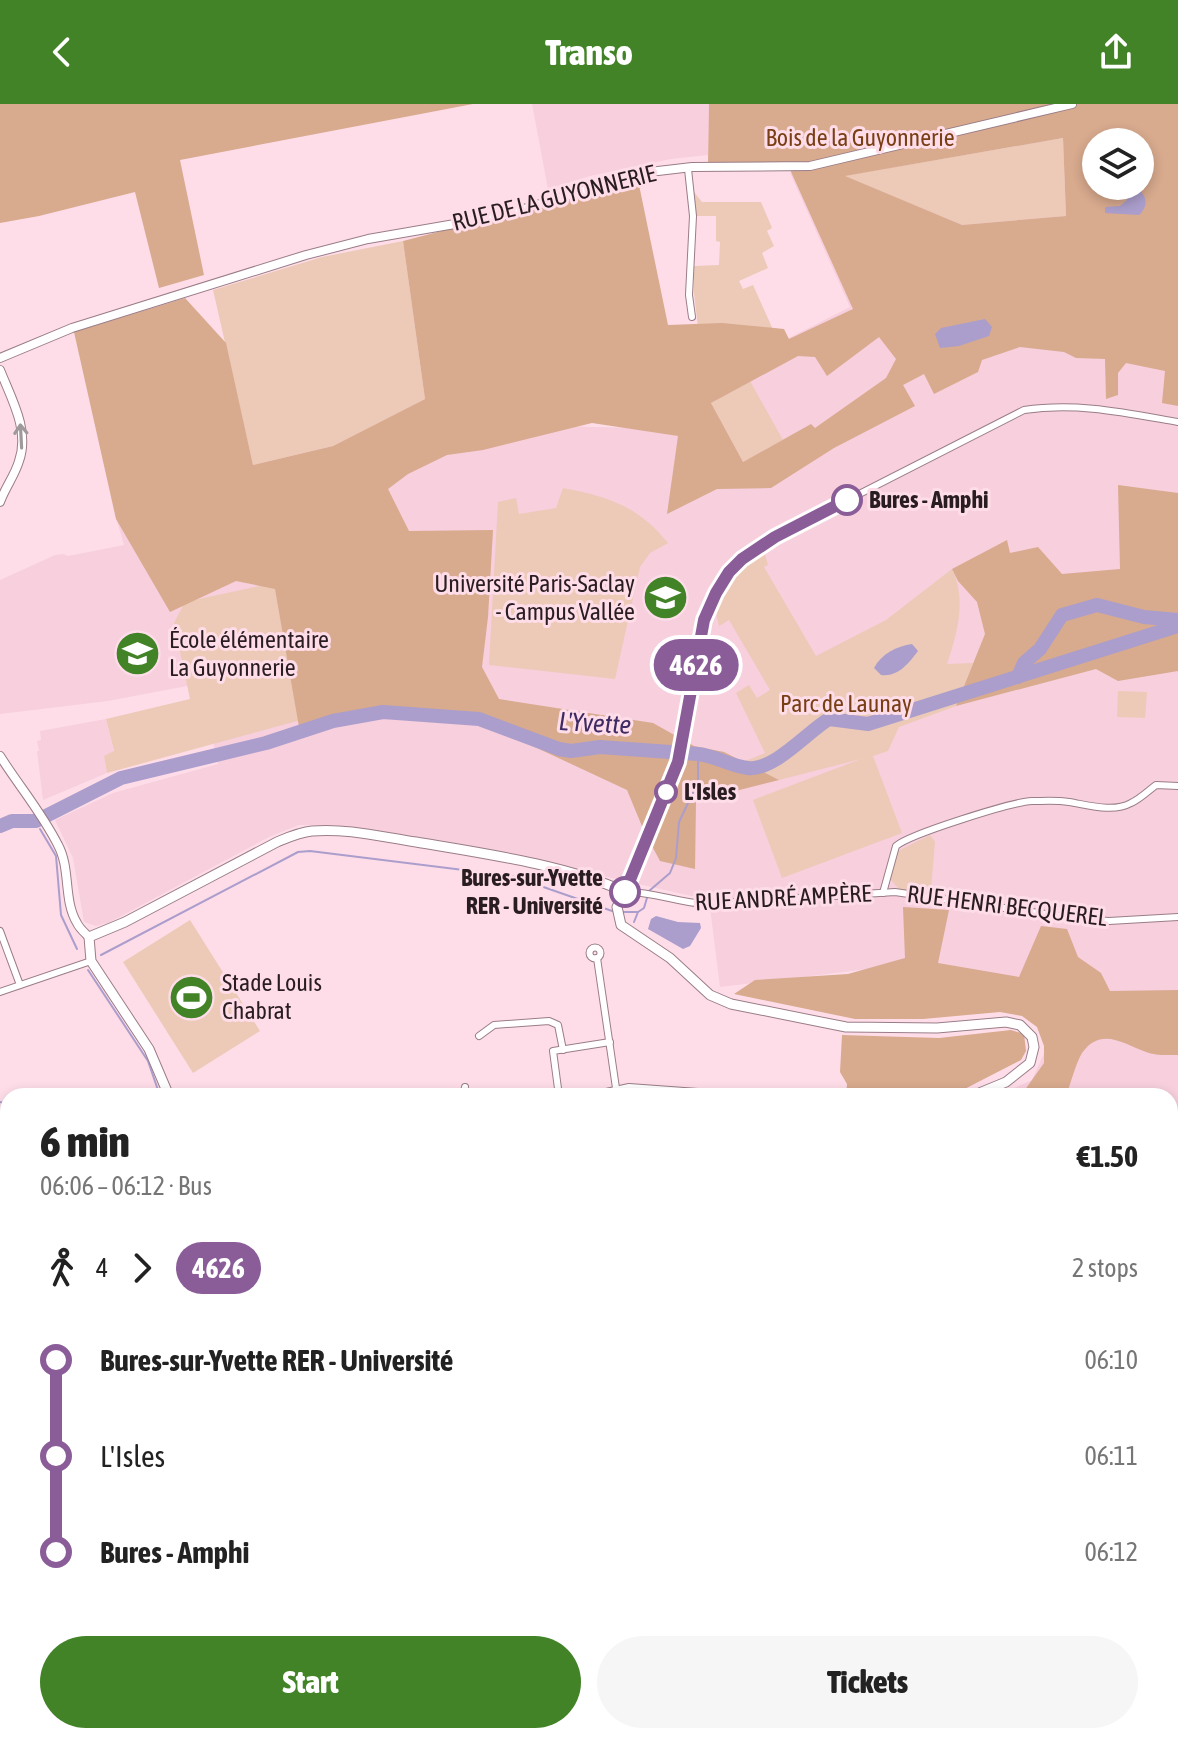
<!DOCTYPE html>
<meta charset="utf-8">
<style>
body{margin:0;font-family:"Asap Condensed",sans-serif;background:#f6f6f6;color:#222;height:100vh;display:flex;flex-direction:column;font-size:30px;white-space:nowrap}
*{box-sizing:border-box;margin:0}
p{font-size:26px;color:#767676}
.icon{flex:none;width:44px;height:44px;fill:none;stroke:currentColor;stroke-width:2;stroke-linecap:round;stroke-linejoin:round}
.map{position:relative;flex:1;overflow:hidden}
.drawer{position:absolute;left:0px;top:984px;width:1178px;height:656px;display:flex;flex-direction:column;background:#fff;border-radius:24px 24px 0 0;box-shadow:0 4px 12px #0003}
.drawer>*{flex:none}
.badge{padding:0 16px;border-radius:26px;font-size:28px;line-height:52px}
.buttons{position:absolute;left:1082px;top:24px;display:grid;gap:16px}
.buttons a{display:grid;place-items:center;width:72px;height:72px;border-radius:50%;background:#fff;box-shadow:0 4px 12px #0003;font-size:40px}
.map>.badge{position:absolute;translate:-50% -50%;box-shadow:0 0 0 4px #fff}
.legs{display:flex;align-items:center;gap:12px;height:88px;padding:0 40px;font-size:26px}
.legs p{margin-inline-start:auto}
.summary{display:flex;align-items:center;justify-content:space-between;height:136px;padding:0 40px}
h1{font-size:44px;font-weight:800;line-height:60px}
.primary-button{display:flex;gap:16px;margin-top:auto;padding:16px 40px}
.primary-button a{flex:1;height:92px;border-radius:48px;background:#418326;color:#fff;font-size:32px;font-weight:800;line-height:92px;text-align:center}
.primary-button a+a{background:#f6f6f6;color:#222}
ul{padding:0 40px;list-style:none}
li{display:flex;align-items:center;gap:28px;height:96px;font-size:30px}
li i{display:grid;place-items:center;width:12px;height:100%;margin:0 10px;background:currentColor}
li i::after{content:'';width:20px;height:20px;margin:-10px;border:6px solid;border-radius:50%;background:#fff}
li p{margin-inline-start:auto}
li:first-child i{background:linear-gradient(#0000 50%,currentColor 0)}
li:last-child i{background:linear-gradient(currentColor 50%,#0000 0)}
header{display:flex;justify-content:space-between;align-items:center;height:104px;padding:0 40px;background:#418326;color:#fff;font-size:36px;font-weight:800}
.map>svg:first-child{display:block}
.built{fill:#f7cfdd}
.green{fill:#eccab7}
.forest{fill:#d8aa8e;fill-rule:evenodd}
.water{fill:#ab9ecc}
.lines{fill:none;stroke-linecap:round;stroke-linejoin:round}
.stream{stroke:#ab9ecc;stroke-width:2}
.river{stroke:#ab9ecc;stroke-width:14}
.minor-casing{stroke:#9a7d88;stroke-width:8}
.tertiary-casing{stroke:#9a7d88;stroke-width:10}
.secondary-casing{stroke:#9a7d88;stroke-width:11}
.minor{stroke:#fff;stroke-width:6}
.tertiary{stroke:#fff;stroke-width:8}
.secondary{stroke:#fff;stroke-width:9}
.rail-casing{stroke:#4c3c42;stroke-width:5}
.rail{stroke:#fedde9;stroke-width:2;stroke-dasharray:6;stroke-linecap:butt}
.oneway{stroke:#9f999b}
.line-1-casing{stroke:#fff;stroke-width:18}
.line-1{stroke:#8a5d99;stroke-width:12}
.stop-1-dot{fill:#fff;stroke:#8a5d99;stroke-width:4}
.labels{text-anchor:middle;stroke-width:6;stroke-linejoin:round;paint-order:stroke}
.park-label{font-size:24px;fill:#783e14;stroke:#fedde9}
.street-label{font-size:24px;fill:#291d21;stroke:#fedde9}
.stop-label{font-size:24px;font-weight:bold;fill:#291d21;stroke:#fedde9;text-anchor:start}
.poi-label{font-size:24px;fill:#291d21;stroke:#fedde9;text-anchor:start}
.water-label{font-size:26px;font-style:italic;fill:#3e2b63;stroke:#fedde9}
</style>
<header><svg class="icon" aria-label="back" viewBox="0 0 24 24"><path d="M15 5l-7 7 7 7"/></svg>Transo<svg class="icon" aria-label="share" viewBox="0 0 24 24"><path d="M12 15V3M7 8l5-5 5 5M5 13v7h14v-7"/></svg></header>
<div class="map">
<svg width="1178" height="1640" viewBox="0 0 1178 1640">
<rect width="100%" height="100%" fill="#fedde9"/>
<g class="built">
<path d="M532 0H709L708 51 671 55 590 72 548 85Z"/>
<path d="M790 69 1178 132V1153L1170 1152V992H997L1032 976 1045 947 1064 888 901 861 720 883 709 796 559 762 334 721H299L269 733 110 818 96 822 84 818 73 754 55 716 113 689 218 660 203 594 187 582 108 597 0 610V476L55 451 63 450 68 452 124 441 117 417 554 322 685 325 779 239 850 203Z"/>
<path d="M106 615 114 648 104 652 107 669 43 696 37 647H39L37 637 41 636 40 627Z"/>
<path d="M8 1592V1632H159L166 1640H5L0 1635V1601Z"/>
</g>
<g class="green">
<path d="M1063 34 1066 112 962 121 843 72Z"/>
<path d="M694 88 702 98H761L772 124 767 127 774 142 762 149 768 164 739 177 743 185 753 181 779 239 700 241 694 189V162L719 161 720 138 716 137V112H695Z"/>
<path d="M403 137 425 295 333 342 253 361 213 186 322 153Z"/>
<path d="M750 277 783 336 743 358 711 299Z"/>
<path d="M563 384C609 393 638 402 668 439L650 449 640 463 615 575 489 561 498 398 516 394 519 410 556 404Z"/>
<path d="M764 447 768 461 764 463 816 552 886 516 952 465C967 496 957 530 947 560L973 559 956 602 899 623 888 647 873 652 902 729 782 774 753 696 861 655 779 676 743 658 765 649 736 589 749 581 757 594 770 586 729 516 719 522 714 500C729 474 736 462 764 447Z"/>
<path d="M274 479 301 616 107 669 104 652 114 647 106 615 190 595 174 519 185 498Z"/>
<path d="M1118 587 1147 588 1145 614 1117 613Z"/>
<path d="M930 731 935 738 931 784 924 788 899 785 890 775 896 751 900 746Z"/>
<path d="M190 816 260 927 193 969 123 858Z"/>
</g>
<g class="forest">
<path d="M0 0H473L180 56 204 171 159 184 135 88 39 112 0 119Z"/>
<path d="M709 0H1178V302L1162 299 1165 267 1126 259 1118 269V291L1106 295 1105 255 1076 254 1064 248 1020 243 982 256 978 268 934 290 924 270 903 281 915 302 834 344 771 384 717 385 667 410 678 332 592 319 483 346 447 351 408 370 388 385 409 427 493 426 488 513 482 563 499 595 653 619 694 642 724 648 779 676 696 697 695 765 660 757 644 727 627 686 462 609 398 604 347 611 299 623 275 485 236 477 170 508 116 415 74 228 185 194 226 239 253 361 333 342 425 295 403 137 638 76 668 221 722 219 784 225 789 235 853 205 787 59H708ZM1063 34 1066 112 962 121 845 72ZM1096 38H1140V82H1096ZM879 233 896 255 886 274 815 324 811 320 743 358 711 299 798 252 815 253 827 272Z"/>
<path d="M1118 381 1178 389V567L1118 577 1096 565 956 602 985 530 977 498 958 477 952 465 1007 436 1010 449 1038 443 1062 470 1120 465Z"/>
<path d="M903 803 949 806 938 859 1019 873 1041 822 1067 825 1078 853 1101 869 1110 887 1178 886V951C1168 951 1155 952 1146 948 1124 940 1101 922 1082 949 1075 961 1071 979 1066 992L1053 989 1051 992H1024L1022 990 1044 959V942L1037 923 1022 912 1000 908 923 915H855L734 890 755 876 848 870 905 854Z"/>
<path d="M1011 926 1024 930 1026 947 1021 956 951 992H846L847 980 840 968 842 931 939 934Z"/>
<path d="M1170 1152 1178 1153V1236L1170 1233Z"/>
<path d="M1170 1244H1178V1521L1170 1520Z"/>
<path d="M1170 1532H1178V1640H965V1632H1170Z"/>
<rect x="855" y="1632" width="85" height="8"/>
</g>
<g class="water">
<path d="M1126 82C1143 82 1153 99 1139 111L1105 109V103L1120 102 1127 96 1123 88Z"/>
<path d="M985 215 992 223 989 232 959 242 940 244 935 230 941 224Z"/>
<path d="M912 540 918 547C908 560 898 573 881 571L874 564C881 550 897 542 912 540Z"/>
<path d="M656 812 678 818 700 819 701 824 690 842 683 845 648 825 651 815Z"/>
</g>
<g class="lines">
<g class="stream">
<path d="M40 725 56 752 61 811 77 845"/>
<path d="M621 808H638L644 804 649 787 670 769 676 754 679 718 698 678V650"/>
<path d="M634 818 638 808"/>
<path d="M101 851 298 748 310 747 512 772 615 808"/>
<path d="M88 866 148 957 160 992"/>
<path d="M0 998 8 1000"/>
<path d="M0 1462 8 1453"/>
</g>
<g class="river">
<path d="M1018 573 1024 559 1040 545 1062 511 1097 501 1144 513 1178 516"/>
<path d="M0 722 12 717H36L121 674 266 639 333 617 383 608 479 615 559 645 571 647 600 643 698 650C716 652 730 662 748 664 774 667 807 628 829 615L868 620 1178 522"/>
</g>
<defs>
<g id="minor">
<path d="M688 65 693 112 689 191 692 213"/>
<path d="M1178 318C1126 309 1077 298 1024 306L775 433 742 455 729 468 704 516 678 658 625 788C652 787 678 799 706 800L895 788 1080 815 1109 817 1178 813"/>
<path d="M883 789 896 742C910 730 1012 698 1032 697 1044 697 1057 696 1069 698 1088 701 1113 709 1131 699 1140 695 1148 687 1156 681L1178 682"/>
<path d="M0 827 20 881"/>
<circle cx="595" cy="849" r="5.5"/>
<path d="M597 854 616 984"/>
<path d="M0 888 91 857"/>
<path d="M479 932 494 921 549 917 558 921 563 946"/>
<path d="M463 992 465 983"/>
<path d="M559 992 553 947 610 938"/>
<path d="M588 992 629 983 753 992"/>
<path d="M0 1242 8 1233"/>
<path d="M0 1305 8 1307"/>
<path d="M0 1499 8 1502"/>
<path d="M168 1632 175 1640"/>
<path d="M304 1632 313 1640"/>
<path d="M633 1640 643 1632"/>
</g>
<g id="tertiary">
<path d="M0 254 72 224 306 151 368 135 501 112 641 69 692 63 810 62 1072 0"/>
<path d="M0 266C11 294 30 326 19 357 15 371 5 384 0 398"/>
<path d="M0 652C19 682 42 709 58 741 71 765 63 796 77 819 79 824 85 829 89 833"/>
<path d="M730 1640 740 1632"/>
<path d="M743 1640 758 1632"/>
</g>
<g id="secondary">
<path d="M169 992 149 945 91 857 89 833 125 818 277 738C289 733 300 728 312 727 347 724 382 733 416 738 481 749 567 761 625 788L617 803 621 821 670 854 710 891 731 900 846 923 937 924 1006 918 1020 921 1032 933 1034 943 1030 959 1006 978 972 992"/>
<path d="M0 1090 8 1091"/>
<path d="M1170 1242 1178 1245"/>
<path d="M1170 1523 1178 1524"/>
<path d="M847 1632V1640"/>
<path d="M947 1632 948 1640"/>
<path d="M259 1640 270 1632"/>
<path d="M957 1640V1632"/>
</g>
</defs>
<use href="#minor" class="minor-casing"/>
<use href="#tertiary" class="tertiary-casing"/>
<use href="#secondary" class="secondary-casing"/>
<use href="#minor" class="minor"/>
<use href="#tertiary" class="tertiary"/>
<use href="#secondary" class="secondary"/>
<defs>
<g id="rail">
<path d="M1170 1145H1178"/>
<path d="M0 1410 8 1411"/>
</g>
</defs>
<use href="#rail" class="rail-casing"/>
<use href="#rail" class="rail"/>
</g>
<defs><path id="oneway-shaft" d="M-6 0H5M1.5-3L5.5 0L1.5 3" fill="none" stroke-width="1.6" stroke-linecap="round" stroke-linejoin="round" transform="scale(2)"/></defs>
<use class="oneway" href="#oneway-shaft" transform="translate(21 332) rotate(-93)"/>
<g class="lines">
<defs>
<path id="line-1" d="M625 788 678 658 704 516 716 489 729 468 742 455 775 433 847 396"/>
</defs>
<use href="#line-1" class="line-1-casing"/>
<use href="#line-1" class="line-1"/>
</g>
<defs>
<symbol id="university-disc" viewBox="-11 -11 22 22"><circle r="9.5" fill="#418326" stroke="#fedde9"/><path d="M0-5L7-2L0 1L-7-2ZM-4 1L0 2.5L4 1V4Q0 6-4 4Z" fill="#fff"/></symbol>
<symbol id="school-disc" viewBox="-11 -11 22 22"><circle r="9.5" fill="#418326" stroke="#fedde9"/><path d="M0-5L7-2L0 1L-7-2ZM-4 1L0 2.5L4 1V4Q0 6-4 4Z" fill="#fff"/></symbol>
<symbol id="stadium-disc" viewBox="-11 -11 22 22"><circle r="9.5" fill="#418326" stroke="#fedde9"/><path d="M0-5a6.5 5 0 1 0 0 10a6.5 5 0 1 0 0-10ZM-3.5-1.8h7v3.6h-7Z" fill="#fff"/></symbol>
</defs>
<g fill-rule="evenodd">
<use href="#university-disc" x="640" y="468" width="51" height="51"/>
<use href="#school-disc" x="112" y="524" width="51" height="51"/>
<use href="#stadium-disc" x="166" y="868" width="51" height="51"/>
</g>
<g class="stop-1-dot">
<circle cx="847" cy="396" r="14"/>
<circle cx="666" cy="688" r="10"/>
<circle cx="625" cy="788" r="14"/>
</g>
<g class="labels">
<g class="park-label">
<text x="860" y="42">Bois de la Guyonnerie</text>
<text x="846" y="608">Parc de Launay</text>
</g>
<g class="street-label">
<text transform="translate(554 94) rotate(-14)" y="8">RUE DE LA GUYONNERIE</text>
<text transform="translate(783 794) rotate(-3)" y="8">RUE ANDRÉ AMPÈRE</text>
<text transform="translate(1007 802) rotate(7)" y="8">RUE HENRI BECQUEREL</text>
</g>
<g class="stop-label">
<text x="869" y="404">Bures - Amphi</text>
<text x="684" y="696">L'Isles</text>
<text x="603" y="782" text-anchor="end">Bures-sur-Yvette<tspan x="603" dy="28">RER - Université</tspan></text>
</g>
<g class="poi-label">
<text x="635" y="488" text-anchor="end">Université Paris-Saclay<tspan x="635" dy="28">- Campus Vallée</tspan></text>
<text x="169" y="544">École élémentaire<tspan x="169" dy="28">La Guyonnerie</tspan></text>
<text x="222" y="887">Stade Louis<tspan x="222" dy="28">Chabrat</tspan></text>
</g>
<g class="water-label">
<text transform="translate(595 619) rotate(3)" y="9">L'Yvette</text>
</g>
</g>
</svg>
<div class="buttons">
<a><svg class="icon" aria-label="layers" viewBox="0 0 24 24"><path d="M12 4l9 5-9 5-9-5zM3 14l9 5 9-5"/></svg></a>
</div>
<b class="badge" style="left:696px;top:561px;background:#8a5d99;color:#fff">4626</b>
<section class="drawer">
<div class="summary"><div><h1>6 min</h1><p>06:06 – 06:12 · Bus</p></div><b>€1.50</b></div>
<div class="legs"><svg class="icon" aria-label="walk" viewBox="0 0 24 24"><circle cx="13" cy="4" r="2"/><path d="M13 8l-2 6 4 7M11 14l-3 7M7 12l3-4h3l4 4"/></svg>4<svg class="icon" aria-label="forward" viewBox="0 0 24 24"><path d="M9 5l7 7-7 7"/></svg><b class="badge" style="background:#8a5d99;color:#fff">4626</b><p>2 stops</p></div>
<ul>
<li><i style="color:#8a5d99"></i><b>Bures-sur-Yvette RER - Université</b><p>06:10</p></li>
<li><i style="color:#8a5d99"></i><span>L'Isles</span><p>06:11</p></li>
<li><i style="color:#8a5d99"></i><b>Bures - Amphi</b><p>06:12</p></li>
</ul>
<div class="primary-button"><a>Start</a><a>Tickets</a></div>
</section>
</div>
